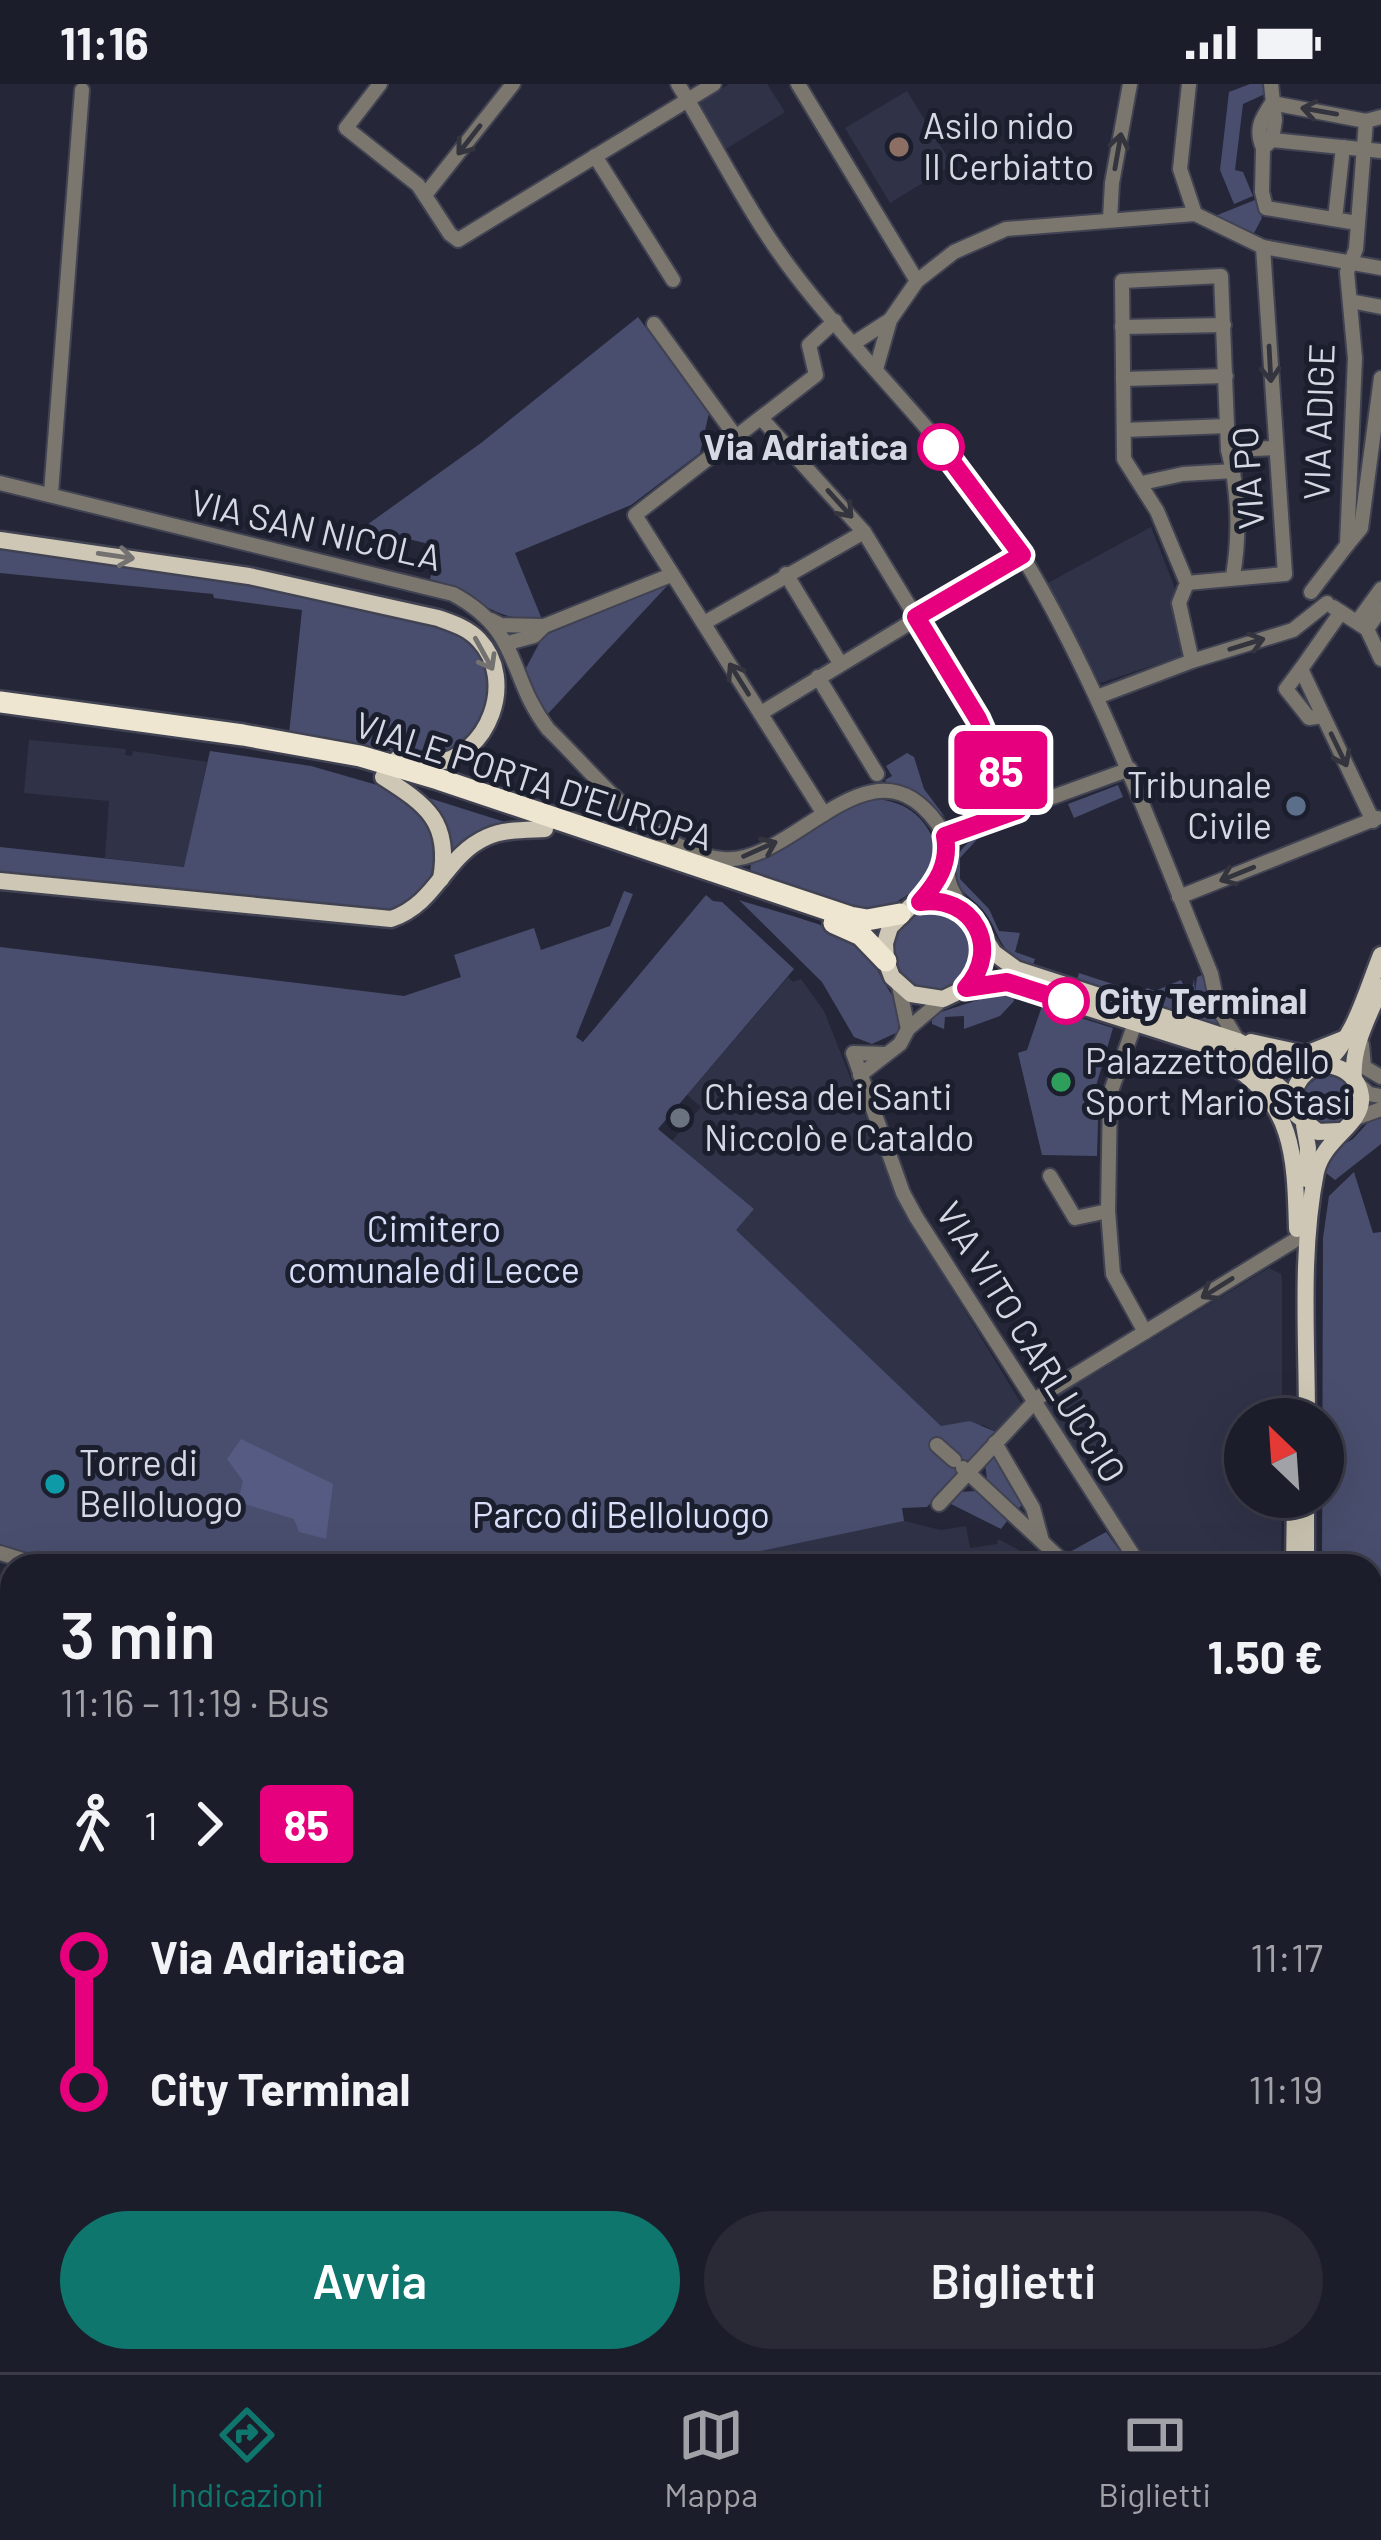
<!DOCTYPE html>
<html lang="it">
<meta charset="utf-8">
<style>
body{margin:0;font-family:Barlow,sans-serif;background:#292a36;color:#f1f3f6;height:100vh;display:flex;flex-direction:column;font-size:45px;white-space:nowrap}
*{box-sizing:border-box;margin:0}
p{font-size:39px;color:#a0a2a8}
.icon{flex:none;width:66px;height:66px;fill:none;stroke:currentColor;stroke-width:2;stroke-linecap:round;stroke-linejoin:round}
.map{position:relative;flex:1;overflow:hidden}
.sheet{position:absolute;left:0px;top:1470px;width:1383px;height:819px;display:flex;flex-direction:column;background:#1c1d2a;border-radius:36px 36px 0 0;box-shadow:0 12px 48px #0002,0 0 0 3px #3a3b47}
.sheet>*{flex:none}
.badge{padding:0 24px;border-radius:9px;font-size:42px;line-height:78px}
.needle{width:78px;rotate:335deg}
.fabs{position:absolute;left:1224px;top:1314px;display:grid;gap:24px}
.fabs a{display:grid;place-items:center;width:120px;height:120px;border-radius:50%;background:#1c1d2a;box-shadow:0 12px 48px #0002,0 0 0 3px #3a3b47;font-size:60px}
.map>.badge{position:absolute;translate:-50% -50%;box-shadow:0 0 0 6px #fff}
.legs{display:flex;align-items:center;gap:18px;height:132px;padding:0 60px;font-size:39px}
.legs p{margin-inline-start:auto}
.summary{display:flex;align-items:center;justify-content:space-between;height:204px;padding:0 60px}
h1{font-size:66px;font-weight:600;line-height:90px}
.cta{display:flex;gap:24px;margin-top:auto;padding:24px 60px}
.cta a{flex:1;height:138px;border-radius:72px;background:#0f766e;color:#fff;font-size:48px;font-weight:600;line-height:138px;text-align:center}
.cta a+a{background:#292a36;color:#f1f3f6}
ul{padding:0 60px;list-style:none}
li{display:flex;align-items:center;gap:42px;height:132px;font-size:45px}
li i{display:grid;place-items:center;width:18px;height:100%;margin:0 15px;background:currentColor}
li i::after{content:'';width:30px;height:30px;margin:-15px;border:9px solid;border-radius:50%;background:#1c1d2a}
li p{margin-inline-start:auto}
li:first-child i{background:linear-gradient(#0000 50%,currentColor 0)}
li:last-child i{background:linear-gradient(currentColor 50%,#0000 0)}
.status{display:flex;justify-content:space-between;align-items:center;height:84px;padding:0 60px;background:#1c1d2a;direction:ltr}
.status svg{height:33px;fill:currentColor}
.tab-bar{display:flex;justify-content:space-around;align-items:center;height:168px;border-top:3px solid #3a3b47;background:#1c1d2a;font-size:33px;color:#a0a2a8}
.tab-bar a{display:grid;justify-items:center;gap:6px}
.tab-bar .current{color:#0f766e}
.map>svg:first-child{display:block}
.built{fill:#303348}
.green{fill:#494e6e}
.forest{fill:#555b83}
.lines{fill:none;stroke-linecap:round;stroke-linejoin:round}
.minor-casing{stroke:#414353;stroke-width:18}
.major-casing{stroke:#414353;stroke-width:21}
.highway-casing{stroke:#414353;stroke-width:26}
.minor{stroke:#7b776f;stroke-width:14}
.major{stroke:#cec7b5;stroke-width:16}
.highway{stroke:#efe6d1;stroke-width:21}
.oneway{stroke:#33343e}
.oneway2{stroke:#747271}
.line-1-casing{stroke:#fff;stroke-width:27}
.line-1{stroke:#e6007e;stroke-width:18}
.education-dot{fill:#8d6e63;stroke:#1b1e2d;stroke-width:4.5}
.stop-1-dot{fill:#fff;stroke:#e6007e;stroke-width:6}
.service-dot{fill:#5c6f8a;stroke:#1b1e2d;stroke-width:4.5}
.leisure-dot{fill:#2e9e5b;stroke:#1b1e2d;stroke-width:4.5}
.worship-dot{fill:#6b7280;stroke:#1b1e2d;stroke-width:4.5}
.culture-dot{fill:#0f9aa8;stroke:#1b1e2d;stroke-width:4.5}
.labels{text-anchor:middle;stroke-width:10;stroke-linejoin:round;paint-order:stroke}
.poi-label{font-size:36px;fill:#d6d8e3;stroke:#1b1e2d;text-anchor:start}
.street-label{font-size:36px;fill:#d6d8e3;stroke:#1b1e2d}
.stop-label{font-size:36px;font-weight:bold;fill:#d6d8e3;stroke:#1b1e2d;text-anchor:end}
.park-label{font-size:36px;fill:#d9def9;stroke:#1b1e2d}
</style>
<div class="status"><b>11:16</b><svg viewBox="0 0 49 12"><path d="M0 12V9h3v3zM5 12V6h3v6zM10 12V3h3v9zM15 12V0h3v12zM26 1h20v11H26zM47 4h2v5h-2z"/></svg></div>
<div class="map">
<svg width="1381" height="2288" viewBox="0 0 1381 2288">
<rect width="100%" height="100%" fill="#252738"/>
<g class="built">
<path d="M729 0H767L785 28 726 65 698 20Z"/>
<path d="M907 7 952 81 890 119 845 44Z"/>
<path d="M1151 443 1174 502 1184 571 1100 599 1048 499Z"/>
<path d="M29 656 126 665 125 671 132 672 133 667 207 678 185 783 105 774 109 717 24 709Z"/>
<path d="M788 893 793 898 801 895 824 927 900 1120 1022 1321 996 1348 984 1341 941 1342 735 1146 754 1125 672 1057 701 1023 687 1011Z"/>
<path d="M1269 1184 1281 1190 1282 1196V1335H1245V1413H1282L1281 1482H1151L1043 1321Z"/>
<path d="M904 1437 941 1446 966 1442 970 1464 997 1460 998 1455 1049 1482H746L745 1470Z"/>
<rect x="1371" y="1781" width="10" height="156"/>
<path d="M1371 2080H1381L1377 2288H1328V2277H1371Z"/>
</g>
<g class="green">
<path d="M1250 0H1264L1265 10 1243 20 1235 86 1243 88 1253 112 1234 120 1220 86 1229 8Z"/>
<path d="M1255 116 1262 134 1254 149 1215 132Z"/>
<path d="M638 233 709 329 700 369 631 421 515 469 541 533C492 542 476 506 430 495L436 470 424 467 425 459 374 447 360 456 357 449 371 438 481 359Z"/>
<path d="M0 466 241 498 431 539 464 555 480 571 487 588V626L467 659 435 673 289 650 302 526 214 514 213 510 0 489Z"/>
<path d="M668 501 544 634 525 586 543 552Z"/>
<path d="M210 667 311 682 391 705 433 742C438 792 430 820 375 830L0 789V763L184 783Z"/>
<path d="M907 669 914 673 924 705 945 733 919 712 887 699 885 696 892 692 886 682Z"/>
<path d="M1118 701 1123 713 1074 734 1068 720Z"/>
<path d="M429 714 508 739 448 778Z"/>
<path d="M874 715C909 717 929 736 938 769L929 794 917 805 890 822 866 827 750 790 751 779C796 766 829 727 874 715Z"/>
<path d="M981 751 960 774V795L989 825 999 847 1020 849 1015 868 1035 875 1033 881C996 869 1003 852 983 826 976 818 968 813 962 806 946 784 959 760 981 751Z"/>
<path d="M624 807 633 810 576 953 583 958 706 811 713 817 722 818 794 885 658 1045 754 1125 736 1146 941 1342 970 1337 996 1348 927 1423 902 1424 904 1437 746 1470V1482H70L56 1478 55 1469H50L46 1475 0 1460V863L404 912 461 893 454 871 534 844 541 866 610 842Z"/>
<path d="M739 816C766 825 837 842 856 858 875 874 882 901 899 920L898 948 872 960 854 953 822 898Z"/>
<circle cx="935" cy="866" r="42"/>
<path d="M1079 889 1143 910 1147 904 1155 907 1181 896 1185 904 1193 901 1194 894 1195 906 1189 917 1171 926 1077 896Z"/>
<path d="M1202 891 1220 941 1177 928 1194 917 1197 893Z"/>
<path d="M999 909 1013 912 1014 917 1000 932 964 945V932L945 933 944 945 932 940V933L938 929Z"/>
<path d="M1042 922 1113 944 1096 1002 1099 1003 1097 1072 1042 1071 1018 969 1027 966Z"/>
<circle cx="1328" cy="1017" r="25"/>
<path d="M1381 1030V1060L1335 1096 1321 1085 1326 1070 1353 1055 1372 1034Z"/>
<path d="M1354 1088 1373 1149 1381 1148V1711H1371V1482H1322L1323 1154 1329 1112Z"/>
<path d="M995 1370 1024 1419 1018 1425 987 1395 985 1380Z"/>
<path d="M976 1407 1007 1437 1001 1445 949 1419 960 1408Z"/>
<path d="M1106 1448 1131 1482H1081L1068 1469Z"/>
<path d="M708 2277H1218V2288H705Z"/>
</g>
<path class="forest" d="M241 1355 333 1400 326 1455 299 1448 294 1435 238 1418 243 1397 227 1375Z"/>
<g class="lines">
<defs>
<g id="minor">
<path d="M380 0 346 44 418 101 450 150 458 156 714 0"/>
<path d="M678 0C717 64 751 134 797 193 869 287 959 367 1020 468 1101 602 1152 747 1211 890L1218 924 1238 957"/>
<path d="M798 0 917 197"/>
<path d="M1189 0 1180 85 1195 130"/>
<path d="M1271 0 1275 36 1272 56 1263 64 1262 108 1266 124 1357 139"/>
<path d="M1272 19 1366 37"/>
<path d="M1272 56 1381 67"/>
<path d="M1263 64C1255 45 1261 35 1272 19"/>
<path d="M595 72 673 196"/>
<path d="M425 111 513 0"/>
<path d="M1110 135 1112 99 1130 0"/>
<path d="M1335 135 1343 63"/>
<path d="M1263 163 1285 490"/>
<path d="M1350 217 1381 223"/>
<path d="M654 240 736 353"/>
<path d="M1122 243 1224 241"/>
<path d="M854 259 890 236"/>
<path d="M876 285 890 236 917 197 954 168 1006 145 1195 130 1263 163 1381 184"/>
<path d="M1123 295 1226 292"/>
<path d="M761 334 864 448 978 635 1018 726"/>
<path d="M1124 346 1227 342"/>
<path d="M1228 366 1275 364"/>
<path d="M0 399 453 510C523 548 507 592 548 645 596 691 654 769 723 775 794 782 870 647 937 739 951 758 943 779 950 801 953 809 959 818 963 826"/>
<path d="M1142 399 1183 390 1234 387"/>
<path d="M51 409 82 6"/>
<path d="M1347 461 1361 444 1381 294"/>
<path d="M786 490 840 579"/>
<path d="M1187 499 1285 490"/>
<path d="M1311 508 1347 461 1355 274 1347 188 1356 165 1366 37 1381 33"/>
<path d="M1333 523 1367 545 1381 575"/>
<path d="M1341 528 1301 585 1373 737"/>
<path d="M491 536 501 541 544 542"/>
<path d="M1357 538 1381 505"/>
<path d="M704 539 864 448"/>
<path d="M1367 545 1381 525"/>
<path d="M508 559 534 552 544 542 671 491"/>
<path d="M1192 577 1179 519 1187 499 1157 427 1124 375 1122 197 1221 192 1228 366C1239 408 1240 450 1233 492"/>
<path d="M1301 585 1286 605 1309 634 1323 632"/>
<path d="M818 593 877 690"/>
<path d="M1097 613 1192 577 1293 546 1327 519"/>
<path d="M761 629 1022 471"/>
<path d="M824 730 635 431 816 291 809 261 835 237"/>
<path d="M945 752 1130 685"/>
<path d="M1179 813 1377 734"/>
<path d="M920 818 936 799 946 777"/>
<path d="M899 902 908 945"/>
<path d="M1135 939 1110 1010 1108 1127 1113 1190 1145 1248"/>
<path d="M1362 961 1364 983 1381 993"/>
<path d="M885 970 853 969 903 1109 916 1133 1140 1482"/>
<path d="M860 991 900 960 908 945 943 915"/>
<path d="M1358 1000 1369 1010 1381 1012"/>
<path d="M1356 1034 1381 1025"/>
<path d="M1050 1092 1075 1134 1108 1127"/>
<path d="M995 1359 1033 1424 1042 1457"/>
<path d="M937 1361 954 1376"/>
<path d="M963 1384 1068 1482"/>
<path d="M939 1420 1039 1313 1297 1155"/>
<path d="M0 1469 42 1482"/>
<path d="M1371 1728H1381"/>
<path d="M1371 1763H1381"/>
<path d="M0 2019 6 2014"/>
<path d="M1371 2072H1381"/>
<path d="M0 2241H12"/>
<path d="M0 2256 12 2252"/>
<path d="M473 2277 478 2288"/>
<path d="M304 2288V2277"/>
<path d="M345 2288 420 2277"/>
<path d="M655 2288V2277"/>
<path d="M1229 2288V2277"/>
</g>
<g id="major">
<path d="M0 456 249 492 438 534C452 539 468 544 479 556 517 596 489 673 434 679 422 680 408 677 397 675"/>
<path d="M383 693C427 721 451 738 441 795"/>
<path d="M0 797 391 835C438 819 444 772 487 753 505 745 526 746 545 745"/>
<path d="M1251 958 1306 970 1346 954"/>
<path d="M1228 979C1295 1018 1295 1075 1297 1145"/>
<path d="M1323 982C1354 956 1366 908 1381 871"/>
<path d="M1354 995C1351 963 1369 932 1381 903"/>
<path d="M1293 1015 1258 984 1217 965 1007 898 966 904 943 915 911 910 892 893 886 877 885 859 890 843 911 822 934 816 948 818 971 833 994 869 1016 885 1238 957 1282 980 1314 984"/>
<path d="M1304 1041 1308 1064 1306 1095"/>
<path d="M1307 1335C1307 1253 1300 1168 1316 1088 1324 1053 1364 1041 1361 1012 1358 986 1326 972 1306 989 1292 1001 1292 1016 1297 1031L1318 1048 1340 1047"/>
<path d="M1294 1482 1295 1413"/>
<path d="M1306 1482V1413"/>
<path d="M0 1747H12"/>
<path d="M1303 2277V2288"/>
<path d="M1279 2288V2277"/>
</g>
<g id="highway">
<path d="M0 618 243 651 360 672 438 695 850 833 867 836 900 830"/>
<path d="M834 839 861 851 886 877"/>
</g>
</defs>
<use href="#minor" class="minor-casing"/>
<use href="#major" class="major-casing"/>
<use href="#highway" class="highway-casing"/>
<use href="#minor" class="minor"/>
<use href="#major" class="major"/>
<use href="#highway" class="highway"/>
</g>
<defs><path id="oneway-shaft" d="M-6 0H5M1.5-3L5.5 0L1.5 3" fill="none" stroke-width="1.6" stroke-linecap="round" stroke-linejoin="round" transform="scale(3)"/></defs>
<g class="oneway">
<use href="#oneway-shaft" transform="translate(1319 27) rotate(-170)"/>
<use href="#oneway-shaft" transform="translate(469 56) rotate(128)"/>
<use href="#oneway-shaft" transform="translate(1118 67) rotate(-80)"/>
<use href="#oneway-shaft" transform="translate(1270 280) rotate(87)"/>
<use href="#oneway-shaft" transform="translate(840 420) rotate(48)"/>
<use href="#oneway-shaft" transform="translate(1247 560) rotate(-17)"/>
<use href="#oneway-shaft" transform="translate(739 595) rotate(-122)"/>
<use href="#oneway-shaft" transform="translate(1339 666) rotate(64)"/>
<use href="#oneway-shaft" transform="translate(760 765) rotate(-24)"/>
<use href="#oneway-shaft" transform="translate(1237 790) rotate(158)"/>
<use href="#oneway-shaft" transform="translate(1217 1204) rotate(148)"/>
</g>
<g class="oneway2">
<use href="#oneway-shaft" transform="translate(116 472) rotate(8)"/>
<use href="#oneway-shaft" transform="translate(484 570) rotate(61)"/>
</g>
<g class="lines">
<defs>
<path id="line-1" d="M941 363 1022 471 916 533 978 635 1018 726 945 752C950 780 937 799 920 818 972 810 1003 864 966 904L1007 898 1066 917"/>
</defs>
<use href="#line-1" class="line-1-casing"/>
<use href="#line-1" class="line-1"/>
</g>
<circle class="education-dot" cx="899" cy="63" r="12"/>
<g class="stop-1-dot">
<circle cx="941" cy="363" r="21"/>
<circle cx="1066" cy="917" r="21"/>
</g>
<circle class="service-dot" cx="1296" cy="722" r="12"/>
<circle class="leisure-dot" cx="1061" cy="998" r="12"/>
<circle class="worship-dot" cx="680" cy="1034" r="12"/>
<circle class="culture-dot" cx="55" cy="1400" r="12"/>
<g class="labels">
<g class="poi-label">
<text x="923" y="55">Asilo nido<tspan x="923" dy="41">Il Cerbiatto</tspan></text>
<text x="1272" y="714" text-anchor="end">Tribunale<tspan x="1272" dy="41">Civile</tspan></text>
<text x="1085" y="990">Palazzetto dello<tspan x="1085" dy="41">Sport Mario Stasi</tspan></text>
<text x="704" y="1026">Chiesa dei Santi<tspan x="704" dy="41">Niccolò e Cataldo</tspan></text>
<text x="79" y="1392">Torre di<tspan x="79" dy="41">Belloluogo</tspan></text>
</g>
<g class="street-label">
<text transform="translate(1319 338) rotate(-88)" y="13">VIA ADIGE</text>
<text transform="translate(1248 394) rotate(-94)" y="13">VIA PO</text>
<text transform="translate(316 446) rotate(13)" y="13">VIA SAN NICOLA</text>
<text transform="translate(534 697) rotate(18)" y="13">VIALE PORTA D'EUROPA</text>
<text transform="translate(1031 1258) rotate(58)" y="13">VIA VITO CARLUCCIO</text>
</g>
<g class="stop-label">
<text x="908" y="376">Via Adriatica</text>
<text x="1099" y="930" text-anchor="start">City Terminal</text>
</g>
<g class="park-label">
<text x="434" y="1158">Cimitero<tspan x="434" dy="41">comunale di Lecce</tspan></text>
<text x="621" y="1444">Parco di Belloluogo</text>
</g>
</g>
</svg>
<div class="fabs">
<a><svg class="needle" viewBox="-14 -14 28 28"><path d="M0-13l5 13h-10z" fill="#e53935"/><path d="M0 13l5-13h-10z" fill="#a0a2a8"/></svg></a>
</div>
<b class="badge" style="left:1001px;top:686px;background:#e6007e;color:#fff">85</b>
<section class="sheet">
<div class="summary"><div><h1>3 min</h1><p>11:16 – 11:19 · Bus</p></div><b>1.50 €</b></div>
<div class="legs"><svg class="icon" aria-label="walk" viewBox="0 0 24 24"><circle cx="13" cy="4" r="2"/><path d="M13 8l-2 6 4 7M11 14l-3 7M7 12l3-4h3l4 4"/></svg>1<svg class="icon" aria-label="forward" viewBox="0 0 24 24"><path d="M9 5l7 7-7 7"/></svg><b class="badge" style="background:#e6007e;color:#fff">85</b></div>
<ul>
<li><i style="color:#e6007e"></i><b>Via Adriatica</b><p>11:17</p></li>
<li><i style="color:#e6007e"></i><b>City Terminal</b><p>11:19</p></li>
</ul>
<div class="cta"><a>Avvia</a><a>Biglietti</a></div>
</section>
</div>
<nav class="tab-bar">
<a class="current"><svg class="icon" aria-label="directions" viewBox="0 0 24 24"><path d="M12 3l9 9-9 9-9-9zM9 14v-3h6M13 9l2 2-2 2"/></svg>Indicazioni</a>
<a><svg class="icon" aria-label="map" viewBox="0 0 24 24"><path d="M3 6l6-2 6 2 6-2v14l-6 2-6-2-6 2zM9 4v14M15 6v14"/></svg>Mappa</a>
<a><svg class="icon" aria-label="tickets" viewBox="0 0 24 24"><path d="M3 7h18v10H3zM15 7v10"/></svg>Biglietti</a>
</nav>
